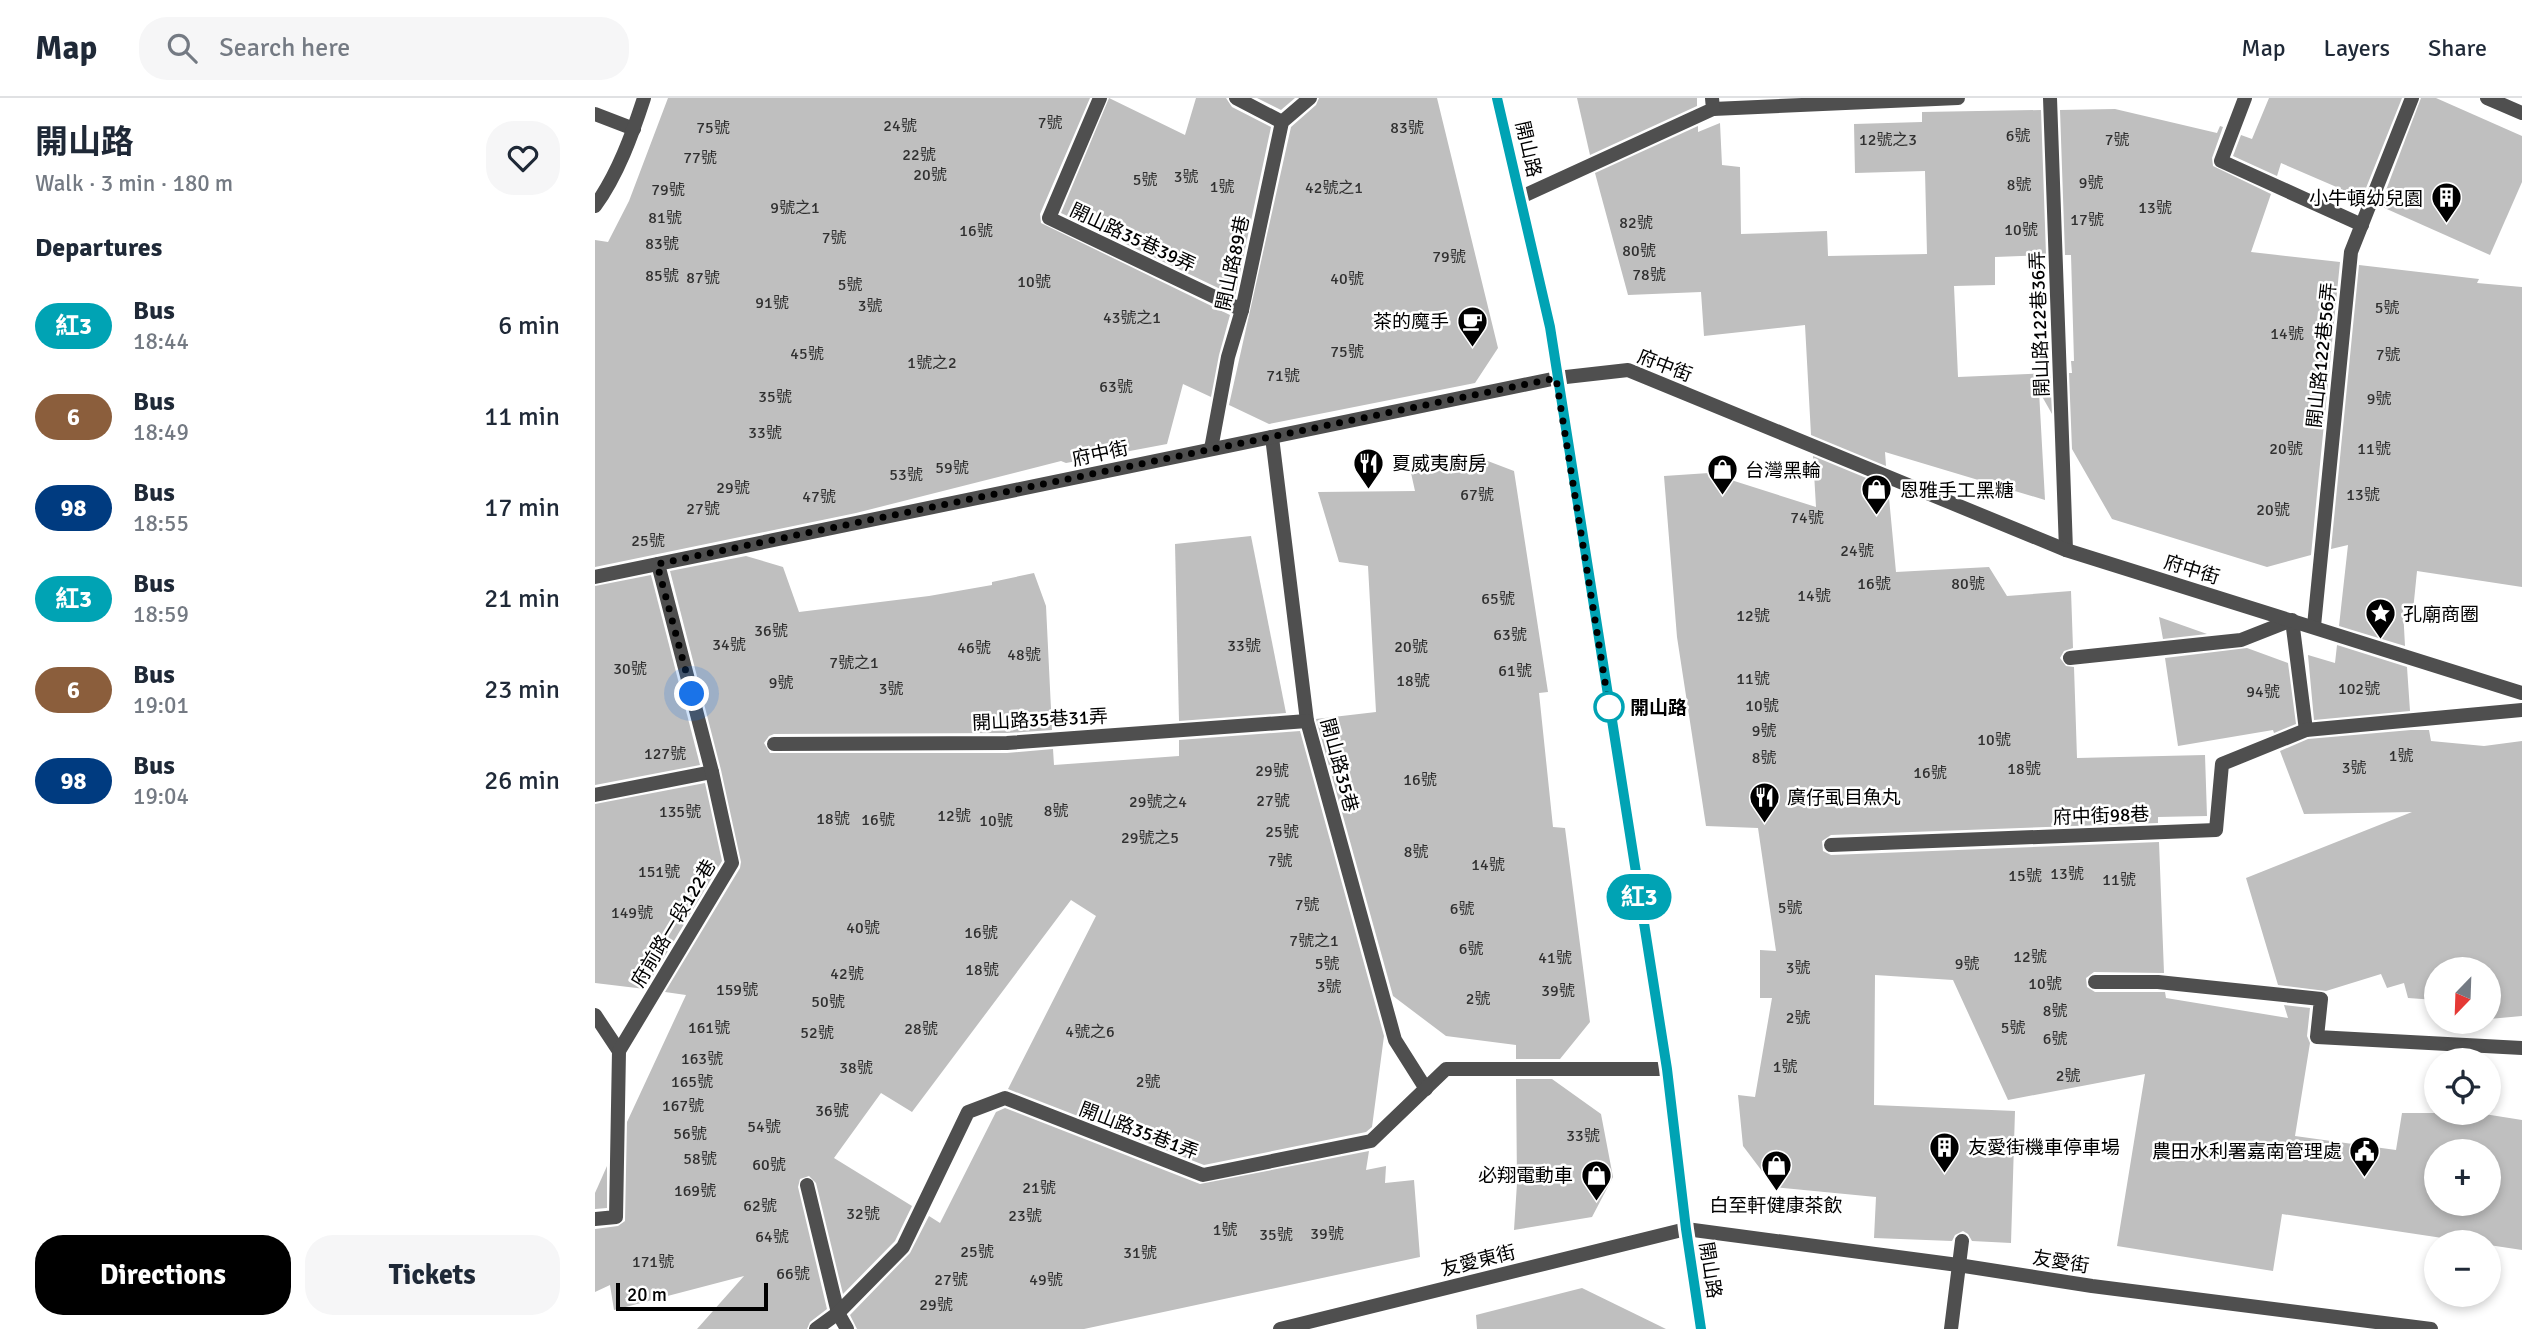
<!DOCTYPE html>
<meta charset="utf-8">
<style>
body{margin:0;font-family:Signika,"Noto Sans TC",sans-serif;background:#f6f6f7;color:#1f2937;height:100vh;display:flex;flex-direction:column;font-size:26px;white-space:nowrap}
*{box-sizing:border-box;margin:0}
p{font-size:23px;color:#747a83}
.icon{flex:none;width:38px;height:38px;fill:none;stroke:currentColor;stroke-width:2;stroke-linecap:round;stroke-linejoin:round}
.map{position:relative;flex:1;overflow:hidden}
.drawer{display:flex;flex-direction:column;background:#fff;width:595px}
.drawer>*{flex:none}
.badge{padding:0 14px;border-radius:23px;font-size:24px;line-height:46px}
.needle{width:46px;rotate:203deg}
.buttons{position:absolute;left:1829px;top:859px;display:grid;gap:14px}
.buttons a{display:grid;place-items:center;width:77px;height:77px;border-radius:50%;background:#fff;box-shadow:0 4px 10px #0003;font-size:35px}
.scale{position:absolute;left:21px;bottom:18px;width:152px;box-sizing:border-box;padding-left:7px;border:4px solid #000;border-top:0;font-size:19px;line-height:24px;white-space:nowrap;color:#000;-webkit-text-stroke:5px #fff;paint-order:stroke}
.you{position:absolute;width:35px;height:35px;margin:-18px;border:5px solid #fff;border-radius:50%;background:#1a73e8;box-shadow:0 0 0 10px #1a73e833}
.map>.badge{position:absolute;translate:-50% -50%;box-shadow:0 0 0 4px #fff}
h2{padding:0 35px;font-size:26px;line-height:63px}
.round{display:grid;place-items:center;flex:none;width:74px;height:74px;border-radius:28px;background:#f6f6f7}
.overview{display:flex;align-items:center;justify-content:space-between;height:119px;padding:0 35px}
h1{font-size:33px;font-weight:700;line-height:52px}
.button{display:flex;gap:14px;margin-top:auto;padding:14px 35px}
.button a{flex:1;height:80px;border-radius:28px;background:#000;color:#fff;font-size:28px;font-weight:700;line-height:80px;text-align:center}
.button a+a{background:#f6f6f7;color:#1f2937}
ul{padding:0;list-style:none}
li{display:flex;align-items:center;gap:21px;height:91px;padding:0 35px}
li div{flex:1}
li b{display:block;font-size:26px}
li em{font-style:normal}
li .badge{min-width:77px;font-weight:700;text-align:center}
header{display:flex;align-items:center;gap:42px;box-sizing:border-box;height:98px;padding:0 35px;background:#fff;border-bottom:2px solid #e0e1e3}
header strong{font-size:33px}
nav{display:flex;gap:38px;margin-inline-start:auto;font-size:24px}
.search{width:490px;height:63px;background:#f6f6f7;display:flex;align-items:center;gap:18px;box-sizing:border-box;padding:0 24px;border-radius:28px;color:#747a83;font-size:26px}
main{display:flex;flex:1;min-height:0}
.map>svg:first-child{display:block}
.building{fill:#bfbfbf;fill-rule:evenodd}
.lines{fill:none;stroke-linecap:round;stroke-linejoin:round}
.lane{stroke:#4f4f4f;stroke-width:14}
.street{stroke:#4f4f4f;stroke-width:14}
.line-casing{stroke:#fff;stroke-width:16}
.line{stroke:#00a3b4;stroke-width:10}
.walk{stroke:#000;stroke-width:7;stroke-dasharray:0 12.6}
.stop-dot{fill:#fff;stroke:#00a3b4;stroke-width:3.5}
.labels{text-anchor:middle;stroke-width:5;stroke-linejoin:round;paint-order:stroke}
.number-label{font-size:16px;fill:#303030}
.street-label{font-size:19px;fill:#000;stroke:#fff}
.poi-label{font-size:19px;fill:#000;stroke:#fff;text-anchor:start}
.stop-label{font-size:19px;font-weight:bold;fill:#000;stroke:#fff;text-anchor:start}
</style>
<header>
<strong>Map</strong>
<div class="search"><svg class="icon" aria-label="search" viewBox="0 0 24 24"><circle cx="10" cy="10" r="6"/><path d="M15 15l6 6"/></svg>Search here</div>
<nav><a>Map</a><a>Layers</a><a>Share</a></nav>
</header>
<main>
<section class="drawer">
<div class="overview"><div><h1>開山路</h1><p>Walk · 3 min · 180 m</p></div><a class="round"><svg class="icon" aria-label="heart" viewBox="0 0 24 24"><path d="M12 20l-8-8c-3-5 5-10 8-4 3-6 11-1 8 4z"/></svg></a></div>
<h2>Departures</h2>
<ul>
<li><span class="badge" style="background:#00a3b4;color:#fff">紅3</span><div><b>Bus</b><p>18:44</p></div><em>6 min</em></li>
<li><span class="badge" style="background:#8b5e3c;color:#fff">6</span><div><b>Bus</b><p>18:49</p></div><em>11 min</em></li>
<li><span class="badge" style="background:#003b80;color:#fff">98</span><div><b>Bus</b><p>18:55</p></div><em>17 min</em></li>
<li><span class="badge" style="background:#00a3b4;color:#fff">紅3</span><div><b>Bus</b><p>18:59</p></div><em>21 min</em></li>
<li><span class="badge" style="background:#8b5e3c;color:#fff">6</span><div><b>Bus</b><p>19:01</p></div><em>23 min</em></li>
<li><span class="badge" style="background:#003b80;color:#fff">98</span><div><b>Bus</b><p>19:04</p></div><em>26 min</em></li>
</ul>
<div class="button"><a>Directions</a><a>Tickets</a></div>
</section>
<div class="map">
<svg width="1927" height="1231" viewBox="0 0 1927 1231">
<rect width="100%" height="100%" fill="#fff"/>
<g class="building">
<path d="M73 0H495L445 116 446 125 635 217 624 257 616 299 588 286 572 346 471 365 466 363 261 415 0 469V142L13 144 34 103Z"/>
<path d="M514 0 590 37 601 0H631L637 9 676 29 640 198 466 115Z"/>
<path d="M662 0H700L686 12Z"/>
<path d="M724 0H842L903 250 880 285 674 326 634 307 696 29 721 7Z"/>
<path d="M982 0H1102V8L995 57Z"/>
<path d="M1674 0H1807L1767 100 1686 65 1682 78 1638 58 1646 37 1657 41Z"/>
<path d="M1826 0H1841L1927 38V84L1895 157 1785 108Z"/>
<path d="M1520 11 1622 35 1625 28 1628 29 1617 60 1618 68 1676 96 1656 154 1745 164 1716 457 1672 469 1517 421 1477 351 1474 275H1477L1476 263H1479L1476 157H1470L1465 12Z"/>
<path d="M1446 12 1451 157 1400 159V187L1359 188 1363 279 1455 275 1457 316 1444 293 1450 402 1290 354 1291 368 1216 337 1210 227 1109 238 1106 194 1033 197 1000 75 1103 28V34L1125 25 1127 67 1145 69 1146 136 1232 133 1233 158 1332 156 1330 73 1260 75 1259 26 1327 24V14Z"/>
<path d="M1764 167 1884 181 1882 185 1927 189V489L1822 473 1818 513 1808 511 1810 548 1744 528 1753 447 1736 451Z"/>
<path d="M877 357 919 373 953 594 944 595 958 729 970 730 995 924 965 961H921V947L851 938 798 898 721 621 781 614 773 468 744 464 723 394 820 393 816 375Z"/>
<path d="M1218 358 1293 389 1301 474 1394 469 1412 498 1476 493 1478 550 1469 553 1465 560 1471 568 1479 569 1482 660 1610 657 1612 718 1563 719V725L1236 737 1227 743 1228 753 1236 757 1564 744 1569 875 1499 874 1491 880 1492 889 1500 894H1570L1571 900 1693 920 1689 907 1715 910 1712 938 1715 945 1700 1038 1801 1052 1807 1015H1883L1927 1022V1152L1894 1147V1144H1874L1687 1116 1678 1173 1522 1148 1550 976 1413 1002 1358 882 1280 877 1279 1007 1420 1013 1416 1145 1377 1143 1373 1136 1368 1133 1360 1137 1357 1143 1279 1140 1281 1099 1179 1089 1148 1048 1143 997 1160 999 1177 900H1165V852L1181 853 1163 730 1111 728 1082 539 1069 378 1114 375 1221 409ZM1841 1054H1894V1106H1841Z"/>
<path d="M656 438 691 615 584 623 580 446Z"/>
<path d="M151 458 188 469 204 514 334 498 397 487V484L439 475 451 508 457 632 412 635 179 636 174 638 169 645 175 655H412L458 651 459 667 584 658V642L705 633 789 938 777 1029 771 1034 609 1067 413 991 501 818 476 802 317 1014 286 995 239 1060 317 1108 300 1143 248 1196 221 1085 214 1078 205 1081 203 1089 232 1211 215 1224 212 1231H102L149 1178 19 1212 15 1187 0 1194V1131L23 1128 30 1123 32 1024 91 897 70 894 145 770 146 764 126 672 75 473Z"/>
<path d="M56 477 105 667 0 687V488Z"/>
<path d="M1564 519 1612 536 1568 541Z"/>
<path d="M1742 547 1812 569 1815 613 1719 622 1713 557 1740 565Z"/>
<path d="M1652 550 1693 565 1701 626 1679 635 1678 632 1583 648 1570 560Z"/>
<path d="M1816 632H1834L1836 643 1889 648 1927 643V918L1894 921V872H1841V902L1813 900 1809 885 1792 890 1786 876 1731 893 1683 887 1651 780 1817 714 1709 716 1685 653 1713 641Z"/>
<path d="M110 685 127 763 50 891 0 885V706Z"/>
<path d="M921 981H957L1006 1016 1018 1079 997 1119 919 1132 922 1085Z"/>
<path d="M410 1010 605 1086 774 1053 771 1072 791 1068 790 1085 819 1082 825 1159 489 1231H262L255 1217 315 1155 334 1118 345 1125 401 1014Z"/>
<path d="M12 1068V1110L0 1111V1095Z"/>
<path d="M987 1190 1071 1231H882L881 1217Z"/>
</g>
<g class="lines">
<g class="lane">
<path d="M505 0 454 120 647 212"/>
<path d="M641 0 687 24"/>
<path d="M1455 0 1471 452"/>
<path d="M1650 0 1626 63 1767 127"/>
<path d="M1892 0 1927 15"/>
<path d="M1118 11 1363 0"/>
<path d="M0 16 39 31"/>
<path d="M926 99 1118 11 1117 0"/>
<path d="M0 108C23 76 37 37 49 0"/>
<path d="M677 339 712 623 800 942 831 991"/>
<path d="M616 351 633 259 647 212 687 24 715 0"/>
<path d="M1719 528 1756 154 1817 0"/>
<path d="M1475 560 1646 542 1697 522 1711 632"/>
<path d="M179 646 412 645 712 623"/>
<path d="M0 697 117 674"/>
<path d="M1236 747 1621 732 1627 666 1711 632 1927 612"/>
<path d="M1500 884H1563L1726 901 1722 939 1927 950"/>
<path d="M0 917 24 953 21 1119 0 1121"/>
<path d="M24 953 137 765 117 674 63 466"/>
<path d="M212 1087 243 1215 252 1231"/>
<path d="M221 1231 243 1215 308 1149 373 1014 410 1000 608 1077 776 1043 851 971H1072"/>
<path d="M1356 1231 1367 1143"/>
</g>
<g class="street">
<path d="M902 0 955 229 1072 971 1091 1131 1106 1231"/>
<path d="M0 479 962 280 1033 272 1471 452 1927 595"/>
<path d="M685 1231 1091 1131 1363 1167 1497 1188 1836 1231"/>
</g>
</g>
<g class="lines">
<defs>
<path id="line" d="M902 0 955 229 1072 971 1091 1131 1106 1231"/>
</defs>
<use href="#line" class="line-casing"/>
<use href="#line" class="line"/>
<path class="walk" d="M97 596 62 466 961 280 1015 615 1014 609"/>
</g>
<defs>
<symbol id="building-pin" viewBox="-11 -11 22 30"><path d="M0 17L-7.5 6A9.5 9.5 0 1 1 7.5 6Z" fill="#000" stroke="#fff"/><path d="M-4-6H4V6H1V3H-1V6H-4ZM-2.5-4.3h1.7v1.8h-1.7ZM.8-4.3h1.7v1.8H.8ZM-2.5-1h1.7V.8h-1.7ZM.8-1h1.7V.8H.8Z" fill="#fff"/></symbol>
<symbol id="cafe-pin" viewBox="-11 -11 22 30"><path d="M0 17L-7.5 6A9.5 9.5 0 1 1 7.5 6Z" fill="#000" stroke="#fff"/><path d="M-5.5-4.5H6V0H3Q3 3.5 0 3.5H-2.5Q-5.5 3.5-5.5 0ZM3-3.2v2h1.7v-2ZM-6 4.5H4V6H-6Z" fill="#fff"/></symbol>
<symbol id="restaurant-pin" viewBox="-11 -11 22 30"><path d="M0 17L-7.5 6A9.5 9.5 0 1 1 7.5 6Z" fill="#000" stroke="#fff"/><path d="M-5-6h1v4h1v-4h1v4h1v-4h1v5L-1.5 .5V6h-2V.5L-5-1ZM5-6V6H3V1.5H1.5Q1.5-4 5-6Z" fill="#fff"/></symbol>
<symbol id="shop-pin" viewBox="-11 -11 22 30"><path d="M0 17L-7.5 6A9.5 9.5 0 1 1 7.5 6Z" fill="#000" stroke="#fff"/><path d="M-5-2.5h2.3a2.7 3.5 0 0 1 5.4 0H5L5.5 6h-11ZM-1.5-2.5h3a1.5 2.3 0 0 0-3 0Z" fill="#fff"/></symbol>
<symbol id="sight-pin" viewBox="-11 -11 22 30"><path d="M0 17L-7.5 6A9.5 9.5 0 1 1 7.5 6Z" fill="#000" stroke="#fff"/><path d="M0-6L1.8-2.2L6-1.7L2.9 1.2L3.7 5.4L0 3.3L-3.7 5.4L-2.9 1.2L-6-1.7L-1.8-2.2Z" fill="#fff"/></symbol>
<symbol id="civic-pin" viewBox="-11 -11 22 30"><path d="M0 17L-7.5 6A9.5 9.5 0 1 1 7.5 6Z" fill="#000" stroke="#fff"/><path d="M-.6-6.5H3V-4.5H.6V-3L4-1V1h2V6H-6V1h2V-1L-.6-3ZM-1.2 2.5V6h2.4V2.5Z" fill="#fff"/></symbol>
</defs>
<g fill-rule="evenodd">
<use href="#building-pin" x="1834" y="82" width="35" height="47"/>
<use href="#cafe-pin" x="860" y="206" width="35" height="47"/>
<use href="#restaurant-pin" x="756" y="348" width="35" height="47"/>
<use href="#shop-pin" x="1110" y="354" width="35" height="47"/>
<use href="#shop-pin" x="1264" y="374" width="35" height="47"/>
<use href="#sight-pin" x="1768" y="498" width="35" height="47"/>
<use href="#restaurant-pin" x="1152" y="682" width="35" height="47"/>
<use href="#building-pin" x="1332" y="1032" width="35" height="47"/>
<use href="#civic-pin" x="1752" y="1036" width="35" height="47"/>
<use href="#shop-pin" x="1164" y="1050" width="35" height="47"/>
<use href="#shop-pin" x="984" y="1060" width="35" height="47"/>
</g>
<circle class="stop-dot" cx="1014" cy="609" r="14"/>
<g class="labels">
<g class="number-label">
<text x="455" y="30">7號</text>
<text x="305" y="33">24號</text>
<text x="118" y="35">75號</text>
<text x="812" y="35">83號</text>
<text x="1423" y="43">6號</text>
<text x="1293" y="47">12號之3</text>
<text x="1522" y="47">7號</text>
<text x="324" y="62">22號</text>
<text x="105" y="65">77號</text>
<text x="335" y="82">20號</text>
<text x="591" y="84">3號</text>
<text x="550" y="87">5號</text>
<text x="1496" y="90">9號</text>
<text x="1424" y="92">8號</text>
<text x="627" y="94">1號</text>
<text x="739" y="95">42號之1</text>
<text x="73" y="97">79號</text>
<text x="200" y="115">9號之1</text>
<text x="1560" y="115">13號</text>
<text x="70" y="125">81號</text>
<text x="1492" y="127">17號</text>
<text x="1041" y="130">82號</text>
<text x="1426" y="137">10號</text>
<text x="381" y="138">16號</text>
<text x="239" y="145">7號</text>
<text x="67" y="151">83號</text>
<text x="1044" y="158">80號</text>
<text x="854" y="164">79號</text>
<text x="1054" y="182">78號</text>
<text x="67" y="183">85號</text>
<text x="108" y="185">87號</text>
<text x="752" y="186">40號</text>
<text x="439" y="189">10號</text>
<text x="255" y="192">5號</text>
<text x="177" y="210">91號</text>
<text x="275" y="213">3號</text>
<text x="1792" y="215">5號</text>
<text x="537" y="225">43號之1</text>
<text x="1692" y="241">14號</text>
<text x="752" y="259">75號</text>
<text x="212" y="261">45號</text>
<text x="1793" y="262">7號</text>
<text x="337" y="270">1號之2</text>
<text x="688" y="283">71號</text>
<text x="521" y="294">63號</text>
<text x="180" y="304">35號</text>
<text x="1784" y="306">9號</text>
<text x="170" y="340">33號</text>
<text x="1691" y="356">20號</text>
<text x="1779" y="356">11號</text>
<text x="357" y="375">59號</text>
<text x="311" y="382">53號</text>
<text x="138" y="395">29號</text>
<text x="882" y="402">67號</text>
<text x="1768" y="402">13號</text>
<text x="224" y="404">47號</text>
<text x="108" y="416">27號</text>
<text x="1678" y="417">20號</text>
<text x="1212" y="425">74號</text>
<text x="53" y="448">25號</text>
<text x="1262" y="458">24號</text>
<text x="1279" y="491">16號</text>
<text x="1373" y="491">80號</text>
<text x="1219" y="503">14號</text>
<text x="903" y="506">65號</text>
<text x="1158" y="523">12號</text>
<text x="176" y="538">36號</text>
<text x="915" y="542">63號</text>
<text x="134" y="552">34號</text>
<text x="649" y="553">33號</text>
<text x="816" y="554">20號</text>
<text x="379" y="555">46號</text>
<text x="429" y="562">48號</text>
<text x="259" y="570">7號之1</text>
<text x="35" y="576">30號</text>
<text x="920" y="578">61號</text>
<text x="1158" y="586">11號</text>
<text x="818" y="588">18號</text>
<text x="186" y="590">9號</text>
<text x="296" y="596">3號</text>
<text x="1764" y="596">102號</text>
<text x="1668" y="599">94號</text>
<text x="1167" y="613">10號</text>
<text x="1169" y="638">9號</text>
<text x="1399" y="647">10號</text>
<text x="70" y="661">127號</text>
<text x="1806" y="663">1號</text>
<text x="1169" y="665">8號</text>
<text x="1759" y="675">3號</text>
<text x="1429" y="676">18號</text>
<text x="677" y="678">29號</text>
<text x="1335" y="680">16號</text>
<text x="825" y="687">16號</text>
<text x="678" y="708">27號</text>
<text x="563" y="709">29號之4</text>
<text x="461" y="718">8號</text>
<text x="85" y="719">135號</text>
<text x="359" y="723">12號</text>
<text x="238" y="726">18號</text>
<text x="283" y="727">16號</text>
<text x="401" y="728">10號</text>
<text x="687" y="739">25號</text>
<text x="555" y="745">29號之5</text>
<text x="821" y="759">8號</text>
<text x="685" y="768">7號</text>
<text x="893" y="772">14號</text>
<text x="64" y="779">151號</text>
<text x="1472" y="781">13號</text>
<text x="1430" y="783">15號</text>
<text x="1524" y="787">11號</text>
<text x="712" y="812">7號</text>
<text x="1195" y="815">5號</text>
<text x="867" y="816">6號</text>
<text x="37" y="820">149號</text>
<text x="268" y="835">40號</text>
<text x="386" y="840">16號</text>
<text x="719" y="848">7號之1</text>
<text x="876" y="856">6號</text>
<text x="1435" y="864">12號</text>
<text x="960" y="865">41號</text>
<text x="732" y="871">5號</text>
<text x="1372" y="871">9號</text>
<text x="1203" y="875">3號</text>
<text x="387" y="877">18號</text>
<text x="252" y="881">42號</text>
<text x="1450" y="891">10號</text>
<text x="734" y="894">3號</text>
<text x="142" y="897">159號</text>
<text x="963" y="898">39號</text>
<text x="883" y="906">2號</text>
<text x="233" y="909">50號</text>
<text x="1460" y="918">8號</text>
<text x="1203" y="925">2號</text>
<text x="114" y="935">161號</text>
<text x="1418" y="935">5號</text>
<text x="326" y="936">28號</text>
<text x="495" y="939">4號之6</text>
<text x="222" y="940">52號</text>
<text x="1460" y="946">6號</text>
<text x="107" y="966">163號</text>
<text x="1190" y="974">1號</text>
<text x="261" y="975">38號</text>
<text x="1473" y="983">2號</text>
<text x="97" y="989">165號</text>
<text x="553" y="989">2號</text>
<text x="88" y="1013">167號</text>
<text x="237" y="1018">36號</text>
<text x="169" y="1034">54號</text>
<text x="95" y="1041">56號</text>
<text x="988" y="1043">33號</text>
<text x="105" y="1066">58號</text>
<text x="174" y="1072">60號</text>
<text x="444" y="1095">21號</text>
<text x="100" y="1098">169號</text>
<text x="165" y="1113">62號</text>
<text x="268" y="1121">32號</text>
<text x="430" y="1123">23號</text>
<text x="630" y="1137">1號</text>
<text x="732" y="1141">39號</text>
<text x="681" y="1142">35號</text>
<text x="177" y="1144">64號</text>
<text x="382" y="1159">25號</text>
<text x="545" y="1160">31號</text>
<text x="58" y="1169">171號</text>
<text x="198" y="1181">66號</text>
<text x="356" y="1187">27號</text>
<text x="451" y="1187">49號</text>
<text x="341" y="1212">29號</text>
</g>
<g class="street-label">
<text transform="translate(934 51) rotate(77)" y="7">開山路</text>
<text transform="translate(538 139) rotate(25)" y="7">開山路35巷39弄</text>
<text transform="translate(637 165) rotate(-78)" y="7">開山路89巷</text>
<text transform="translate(1444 226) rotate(-92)" y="7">開山路122巷36弄</text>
<text transform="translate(1726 257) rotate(-84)" y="7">開山路122巷56弄</text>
<text transform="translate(1070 267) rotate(21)" y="7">府中街</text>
<text transform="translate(505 355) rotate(-12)" y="7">府中街</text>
<text transform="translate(1597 471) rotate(17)" y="7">府中街</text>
<text transform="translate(445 621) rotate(-3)" y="7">開山路35巷31弄</text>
<text transform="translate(745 667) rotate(75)" y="7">開山路35巷</text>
<text transform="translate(1506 717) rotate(-2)" y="7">府中街98巷</text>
<text transform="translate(78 825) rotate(-59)" y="7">府前路一段122巷</text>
<text transform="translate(544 1032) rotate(21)" y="7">開山路35巷1弄</text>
<text transform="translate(883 1162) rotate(-14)" y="7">友愛東街</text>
<text transform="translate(1466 1163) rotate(9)" y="7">友愛街</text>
<text transform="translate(1116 1172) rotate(81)" y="7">開山路</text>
</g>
<g class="poi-label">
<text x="1828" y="107" text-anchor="end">小牛頓幼兒園</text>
<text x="854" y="230" text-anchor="end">茶的魔手</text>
<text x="797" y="372">夏威夷廚房</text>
<text x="1150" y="379">台灣黑輪</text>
<text x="1305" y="399">恩雅手工黑糖</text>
<text x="1808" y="523">孔廟商圈</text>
<text x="1192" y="706">廣仔虱目魚丸</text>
<text x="1373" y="1056">友愛街機車停車場</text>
<text x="1747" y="1060" text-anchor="end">農田水利署嘉南管理處</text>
<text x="978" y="1084" text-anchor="end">必翔電動車</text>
<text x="1181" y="1114" text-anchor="middle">白至軒健康茶飲</text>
</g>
<g class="stop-label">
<text x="1035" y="616">開山路</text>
</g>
</g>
</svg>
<div class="buttons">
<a><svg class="needle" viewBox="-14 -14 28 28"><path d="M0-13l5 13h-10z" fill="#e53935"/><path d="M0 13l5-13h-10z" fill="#747a83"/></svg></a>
<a><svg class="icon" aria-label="locate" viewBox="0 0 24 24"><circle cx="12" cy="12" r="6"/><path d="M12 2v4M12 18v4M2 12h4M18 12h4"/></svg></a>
<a>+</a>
<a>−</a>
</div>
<div class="scale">20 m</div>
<div class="you" style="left:97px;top:596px"></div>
<b class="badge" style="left:1044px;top:799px;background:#00a3b4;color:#fff">紅3</b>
</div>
</main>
